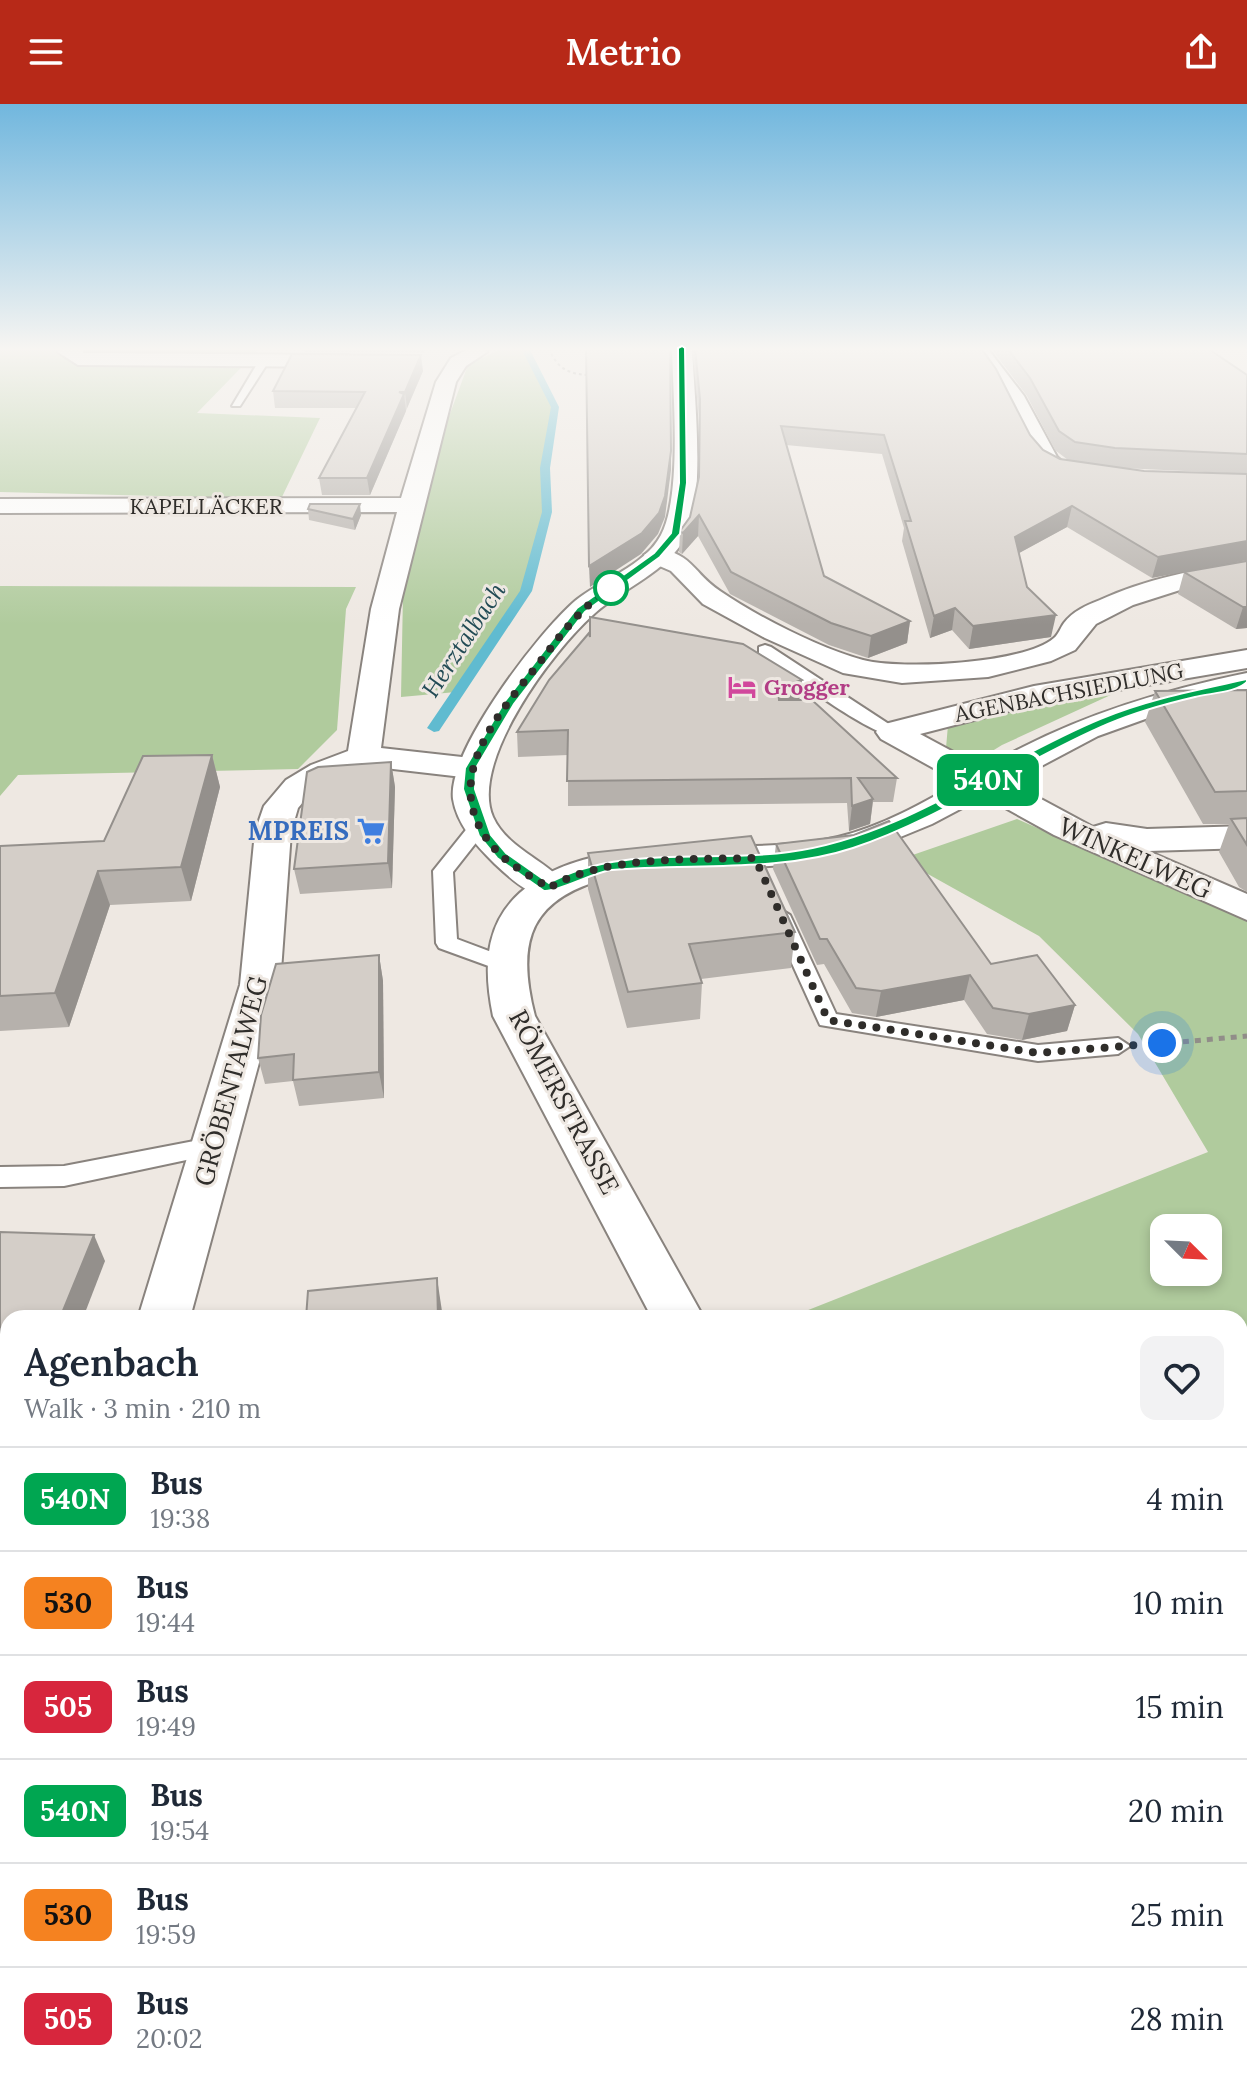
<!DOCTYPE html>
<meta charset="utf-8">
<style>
body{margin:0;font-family:Lora,serif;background:#f2f2f3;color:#1f2937;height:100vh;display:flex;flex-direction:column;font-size:30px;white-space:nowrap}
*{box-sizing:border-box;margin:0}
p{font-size:26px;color:#747a83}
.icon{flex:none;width:44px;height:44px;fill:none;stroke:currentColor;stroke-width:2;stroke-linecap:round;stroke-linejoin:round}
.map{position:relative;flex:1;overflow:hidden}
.drawer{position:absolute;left:0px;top:1206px;width:1248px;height:776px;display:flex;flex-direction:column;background:#fff;border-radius:24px 24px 0 0;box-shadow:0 4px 12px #0003}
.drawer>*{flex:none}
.badge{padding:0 16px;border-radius:12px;font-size:28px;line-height:52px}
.needle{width:52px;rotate:114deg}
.tools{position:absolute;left:1150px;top:1110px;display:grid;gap:16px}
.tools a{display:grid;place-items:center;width:72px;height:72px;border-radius:16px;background:#fff;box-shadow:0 4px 12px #0003;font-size:40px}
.you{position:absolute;width:40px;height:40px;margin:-20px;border:6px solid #fff;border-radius:50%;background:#1a73e8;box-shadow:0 0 0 12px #1a73e833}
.map>.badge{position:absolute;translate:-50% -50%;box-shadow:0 0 0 4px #fff}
.round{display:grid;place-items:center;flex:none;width:84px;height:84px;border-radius:16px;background:#f2f2f3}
.headline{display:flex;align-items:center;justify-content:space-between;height:136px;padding:0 24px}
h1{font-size:38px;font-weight:600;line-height:60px}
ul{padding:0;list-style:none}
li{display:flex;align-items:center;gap:24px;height:104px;padding:0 24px;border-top:2px solid #e0e1e3}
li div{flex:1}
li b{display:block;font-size:30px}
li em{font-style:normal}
li .badge{min-width:88px;font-weight:700;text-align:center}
header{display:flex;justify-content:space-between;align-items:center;height:104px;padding:0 24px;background:#b72918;color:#fff;font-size:36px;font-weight:600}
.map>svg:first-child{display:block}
.green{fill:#b0cb9d;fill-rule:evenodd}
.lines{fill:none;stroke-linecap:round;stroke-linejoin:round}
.stream{fill:#60bbd0;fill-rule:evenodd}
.service-casing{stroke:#89837e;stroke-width:4}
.minor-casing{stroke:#89837e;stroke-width:4}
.tertiary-casing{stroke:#89837e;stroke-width:4}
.secondary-casing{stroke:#89837e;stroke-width:4}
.path-far1{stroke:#918d89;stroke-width:2;stroke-dasharray:3 3;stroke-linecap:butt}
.path{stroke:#918d89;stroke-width:5;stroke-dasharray:6 6;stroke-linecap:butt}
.service{fill:#fff;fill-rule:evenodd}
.minor{fill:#fff;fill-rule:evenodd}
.tertiary{fill:#fff;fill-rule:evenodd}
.secondary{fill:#fff;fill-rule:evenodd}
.wall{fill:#b6b1ac}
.shaded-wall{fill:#94908c}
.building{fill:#d4cec8;stroke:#94908c;stroke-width:2}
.line{fill:#00a651;stroke:#fff;stroke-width:2}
.walk{stroke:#2f2d2a;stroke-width:8;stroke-dasharray:0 14.4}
.stop-dot{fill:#fff;stroke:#00a651;stroke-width:4}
.labels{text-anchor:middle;stroke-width:6;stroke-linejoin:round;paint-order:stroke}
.far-street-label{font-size:22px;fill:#2f2d2a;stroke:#eee8e2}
.far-hotel-label{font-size:22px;font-weight:bold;fill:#b23c85;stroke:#eee8e2;text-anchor:start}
.far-water-label{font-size:24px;font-style:italic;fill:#224b55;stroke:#eee8e2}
.shop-label{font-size:26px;font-weight:bold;fill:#366cbe;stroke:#eee8e2;text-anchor:end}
.street-label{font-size:26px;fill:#2f2d2a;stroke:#eee8e2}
</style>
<header><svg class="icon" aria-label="menu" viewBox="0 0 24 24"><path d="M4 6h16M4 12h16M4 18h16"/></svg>Metrio<svg class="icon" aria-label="share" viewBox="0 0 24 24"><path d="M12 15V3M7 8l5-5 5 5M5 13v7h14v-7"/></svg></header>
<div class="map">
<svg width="1247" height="1982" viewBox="0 0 1247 1982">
<rect width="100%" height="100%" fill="#eee8e2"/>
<g class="green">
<path d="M0 244H260L197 309 320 314 281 395 0 388Z"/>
<path d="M503 244H525L555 303 545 364 547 408 526 487 456 588 401 593 403 491 441 334 468 261Z"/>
<path d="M0 482 356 483 346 505 337 626 298 665 18 671 0 692Z"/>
<path d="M1115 589 1002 641 976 657 946 644 948 621Z"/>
<path d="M1017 715 1247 816V1982H1107L1104 1974H1240V1214H788L1208 1048 1138 930 1039 832 901 755ZM1164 1124H1208V1168H1164Z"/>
</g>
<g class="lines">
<path class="stream" d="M521 244H529L559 303 550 364 552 408 532 487 439 627 434 628 427 624 520 487 542 408 540 364 551 303Z"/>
<defs>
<g id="service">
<path d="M260 255 269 257 240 302H232Z"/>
<path d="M765 541 771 543 901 628 898 632C876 637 782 565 759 549V543Z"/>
<path d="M480 715 490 721 453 768 457 835 513 856 516 861 505 868 439 844 436 839 433 767 473 717Z"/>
<path d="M780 805 790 811 836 910 1038 941 1118 934 1130 942 1118 950 1038 957 820 921 770 811Z"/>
<path d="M215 1033 224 1036 227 1042 224 1048 64 1082 0 1083V1063L64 1062Z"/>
</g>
<g id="minor">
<path d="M61 244H83V249L348 251 358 257 348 263 78 261 58 248Z"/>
<path d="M470 244H484L487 248 466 262 456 278 399 505 381 644 471 654 483 657 488 664 483 671 471 674 367 662 310 690 298 704 291 728 280 881 190 1214H138L240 881 255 728 264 702 286 676 311 661 348 647 371 505 397 408 0 409V395L401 394 436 278 451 254Z"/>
<path d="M967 244H987L1024 292 1057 353 1066 361 1093 366 1097 371 1093 376C1036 390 1026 333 1005 295 995 277 979 261 967 244Z"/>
<path d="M657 443C696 453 692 468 720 487 758 513 819 544 863 556 901 566 1024 560 1054 534 1058 531 1061 523 1064 519 1073 507 1087 501 1100 496 1146 475 1197 465 1247 458V474L1180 486 1133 501 1096 520 1075 546 1051 557 988 573 902 579 843 569 765 534 703 500 671 467 648 457 644 451Z"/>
<path d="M1247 546V564L1036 600 920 630 1093 723 1106 719 1147 725 1247 722V744L1148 747 1247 790V816L1054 731 881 635 876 628 881 621 1034 582Z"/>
<path d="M8 1529V1603L0 1607V1532Z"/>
</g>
<path id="tertiary" d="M672 244H692C694 290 706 393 686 432 667 469 624 483 594 510 553 546 469 658 493 713 508 746 548 756 568 784L562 792C536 798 514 778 495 760 477 742 457 721 453 695 447 647 539 528 575 497 600 476 645 462 661 431 682 391 673 291 672 244Z"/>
<g id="secondary">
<path d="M1247 569V587L1176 604 1098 632 932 720 859 750 812 759 612 773C531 793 515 835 535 912L704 1214H652L493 912C482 859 485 810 534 778 613 724 746 755 838 733 904 717 963 673 1023 643 1094 607 1169 585 1247 569Z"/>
<path d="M987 1974H1063L1066 1982H990Z"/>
</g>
</defs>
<use href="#service" class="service-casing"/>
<use href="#minor" class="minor-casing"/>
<use href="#tertiary" class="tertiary-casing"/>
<use href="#secondary" class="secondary-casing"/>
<path class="path-far1" d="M549 244C557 266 571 271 593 271"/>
<path class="path" d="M1159 940 1247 932"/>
<use href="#service" class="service"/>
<use href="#minor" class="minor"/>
<use href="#tertiary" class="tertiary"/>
<use href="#secondary" class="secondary"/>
</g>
<g class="wall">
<path d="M304 244H426L425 249 304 248Z"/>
<path d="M692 244H981L1030 331 1043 346 1060 355 1068 356 1055 346 1027 292 991 244H1207L1247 271V370L1122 364 1144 367 1247 370 1152 474 1067 423 1019 449 1027 483 1051 533 969 545 952 526 930 534 902 437 904 424 882 350 786 341 824 472 910 517 907 539 868 554 829 541 730 490 698 432 682 450 679 448 680 427 690 413 699 376V313Z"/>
<path d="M423 267 370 391H322L319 374 356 304H275L273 287Z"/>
<path d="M308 405 361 411 355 426 309 416Z"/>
<path d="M1247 457V524L1236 525 1178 490 1184 468Z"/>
<path d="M1247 586V788L1239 783 1219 748 1229 720H1203L1145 618 1155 587Z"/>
<path d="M799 596 897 674 893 698H873L870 720 849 727 847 699 568 702V651L518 653 517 628Z"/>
<path d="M212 651 220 683 191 797 110 801 69 923 0 927V742L104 737Z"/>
<path d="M391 658 395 683 392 784 300 790 294 765Z"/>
<path d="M854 731 991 860 1075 901 1067 927 1022 936 987 930 964 896 876 913 852 909 824 860 817 861 773 765 776 740Z"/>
<path d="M588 749 795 828 791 864 701 875 702 879 700 915 627 924 588 785Z"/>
<path d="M379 851 383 877 384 994 299 1002 293 977 265 980 258 954Z"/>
<path d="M0 1128 105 1157 8 1214V1264H0Z"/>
<path d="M8 1599V1714L0 1713V1618Z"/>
</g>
<g class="shaded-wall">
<path d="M421 251 423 267 407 304 405 288Z"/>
<path d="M404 290 406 307 370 391 367 374Z"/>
<path d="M671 347V366L665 413 658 430 641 450 590 483 589 462Z"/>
<path d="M360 400 361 411 355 426 353 415Z"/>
<path d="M1072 402 1067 423 1010 454 1015 433Z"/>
<path d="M699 411 698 432 682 450 683 429Z"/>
<path d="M1247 437V456L1152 474 1158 453Z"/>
<path d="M1243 503H1247V524L1236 525Z"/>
<path d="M955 504 952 526 930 534 934 512Z"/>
<path d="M1056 511 1051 533 969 545 973 522Z"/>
<path d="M910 517 907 539 868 554 871 532Z"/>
<path d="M802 576 799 599 776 608 778 584Z"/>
<path d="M212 651 220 683 191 797 181 763Z"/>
<path d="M391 658 395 683 392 784 388 759Z"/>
<path d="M873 695 870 720 849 727 852 702Z"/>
<path d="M98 767 110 801 69 923 55 889Z"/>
<path d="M379 851 383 877 384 994 379 968Z"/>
<path d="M970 871 964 896 876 913 881 887Z"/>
<path d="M1075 901 1067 927 1022 936 1029 910Z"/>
<path d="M94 1131 105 1157 83 1214H60Z"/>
<path d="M437 1174 443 1214H438Z"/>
<path d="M8 1440V1492L0 1509V1456Z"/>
<path d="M254 1974H269L267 1982H252Z"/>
</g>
<g class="building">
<path d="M586 244H670L671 347 665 392 659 409 642 429 589 462Z"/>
<path d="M695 244H981L996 265 1030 331 1043 346 1060 355 1144 367 1247 370V437L1158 453 1072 402 1015 433 1027 483 1056 511 973 522 955 504 934 512 905 417H911L884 331 781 322 824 472 910 517 871 532 831 519 731 468 699 411 683 429 680 427 690 413 699 373 700 295Z"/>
<path d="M1007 244H1207L1247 271V350L1115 344 1075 338 1059 327 1030 274Z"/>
<path d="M292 250 421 251 405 288H399L404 290 367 374H319L365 288 273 287Z"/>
<path d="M310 400H360L353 415 308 405Z"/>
<path d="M1247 457V503H1243L1184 468Z"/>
<path d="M590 513 743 540 802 576 778 584 779 596H812L897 674H858L873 695 852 702 851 674 567 677 568 626 517 628 549 576 589 529 590 533Z"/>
<path d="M1247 586V687L1215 688 1155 587Z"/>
<path d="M212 651 181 763 98 767 55 889 0 892V742L104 737 143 652Z"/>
<path d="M391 658 388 759 294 765 307 668 318 663Z"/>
<path d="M1247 714V741L1231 715Z"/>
<path d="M889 717 991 860 1037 851 1075 901 1029 910 993 904 970 871 881 887 856 884 827 835H820L776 740 854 731Z"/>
<path d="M751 732 795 828 689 840 702 879 628 888 588 749Z"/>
<path d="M379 851V968L293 976 294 950 258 954 261 911 276 860Z"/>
<path d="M0 1128 94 1131 60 1214H8V1240L0 1239Z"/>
<path d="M437 1174 438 1214H306L308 1187Z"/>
<path d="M0 1411 8 1412V1440L0 1456Z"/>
<path d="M8 1599V1697L0 1696V1618Z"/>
<path d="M166 1974H254L252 1982H164Z"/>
<path d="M390 1974H675L674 1982H388Z"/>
</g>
<linearGradient id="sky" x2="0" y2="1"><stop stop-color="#71b7de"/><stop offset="0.47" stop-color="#f7f5f2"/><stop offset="1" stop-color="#f7f5f2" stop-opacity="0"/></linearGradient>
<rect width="1247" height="521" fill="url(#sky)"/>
<path class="line" d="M682 242 685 244 687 379 680 430 660 453 585 508 514 600 476 664 475 685 491 731 506 749 549 779C619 740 712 759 789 748 903 733 996 658 1100 615 1148 595 1197 586 1247 575V578C1238 588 1212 589 1195 593 1165 600 1136 608 1108 620 1021 657 943 714 853 744 778 769 690 759 612 766 593 768 557 789 544 787L497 754 479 732 463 685 465 664 505 597 577 504 654 449 671 429 679 379 678 244Z"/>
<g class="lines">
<path class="walk" d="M611 484C577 505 557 537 532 568 491 619 439 682 495 745 509 761 531 772 549 784 602 751 692 756 755 754L828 916 1038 949 1162 939"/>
</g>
<defs>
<symbol id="hotel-bare" viewBox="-9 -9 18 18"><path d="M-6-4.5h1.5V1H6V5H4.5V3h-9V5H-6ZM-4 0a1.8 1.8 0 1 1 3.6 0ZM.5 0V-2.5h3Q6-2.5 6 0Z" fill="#d1479c" stroke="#eee8e2" stroke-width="2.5" paint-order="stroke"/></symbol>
<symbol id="supermarket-bare" viewBox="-9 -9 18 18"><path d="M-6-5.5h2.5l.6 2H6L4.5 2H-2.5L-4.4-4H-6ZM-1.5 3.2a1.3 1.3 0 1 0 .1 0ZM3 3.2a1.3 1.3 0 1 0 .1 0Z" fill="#3f7fe0" stroke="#eee8e2" stroke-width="2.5" paint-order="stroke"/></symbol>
</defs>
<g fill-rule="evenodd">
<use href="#hotel-bare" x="722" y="563" width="40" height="40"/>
<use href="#supermarket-bare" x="351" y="707" width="40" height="40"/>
</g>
<circle class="stop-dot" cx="611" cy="484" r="16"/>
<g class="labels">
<g class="far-street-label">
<text x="206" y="410">KAPELLÄCKER</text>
<text transform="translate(1069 588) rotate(-11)" y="8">AGENBACHSIEDLUNG</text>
</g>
<g class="far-hotel-label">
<text x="764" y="591">Grogger</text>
</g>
<g class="far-water-label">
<text transform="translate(464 536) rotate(-57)" y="8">Herztalbach</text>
</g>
<g class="shop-label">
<text x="349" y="736">MPREIS</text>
</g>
<g class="street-label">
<text transform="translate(1135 754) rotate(24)" y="9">WINKELWEG</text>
<text transform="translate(231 977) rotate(-75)" y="9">GRÖBENTALWEG</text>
<text transform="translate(564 998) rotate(62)" y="9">RÖMERSTRASSE</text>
</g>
</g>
</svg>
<div class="tools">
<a><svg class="needle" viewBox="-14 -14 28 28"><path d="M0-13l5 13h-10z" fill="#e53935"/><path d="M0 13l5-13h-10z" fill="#747a83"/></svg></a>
</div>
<div class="you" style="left:1162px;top:939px"></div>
<b class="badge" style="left:988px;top:676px;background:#00a651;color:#fff">540N</b>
<section class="drawer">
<div class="headline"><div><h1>Agenbach</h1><p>Walk · 3 min · 210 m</p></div><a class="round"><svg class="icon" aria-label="heart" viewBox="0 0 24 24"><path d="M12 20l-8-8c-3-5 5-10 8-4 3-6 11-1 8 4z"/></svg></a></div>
<ul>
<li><span class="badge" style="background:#00a651;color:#fff">540N</span><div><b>Bus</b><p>19:38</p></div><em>4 min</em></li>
<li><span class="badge" style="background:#f58220;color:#111">530</span><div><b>Bus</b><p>19:44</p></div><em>10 min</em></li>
<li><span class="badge" style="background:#d7263d;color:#fff">505</span><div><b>Bus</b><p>19:49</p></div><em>15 min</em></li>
<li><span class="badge" style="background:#00a651;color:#fff">540N</span><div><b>Bus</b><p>19:54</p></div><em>20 min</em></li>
<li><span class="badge" style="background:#f58220;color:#111">530</span><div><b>Bus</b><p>19:59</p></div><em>25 min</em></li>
<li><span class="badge" style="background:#d7263d;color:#fff">505</span><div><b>Bus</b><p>20:02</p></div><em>28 min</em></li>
</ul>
</section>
</div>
